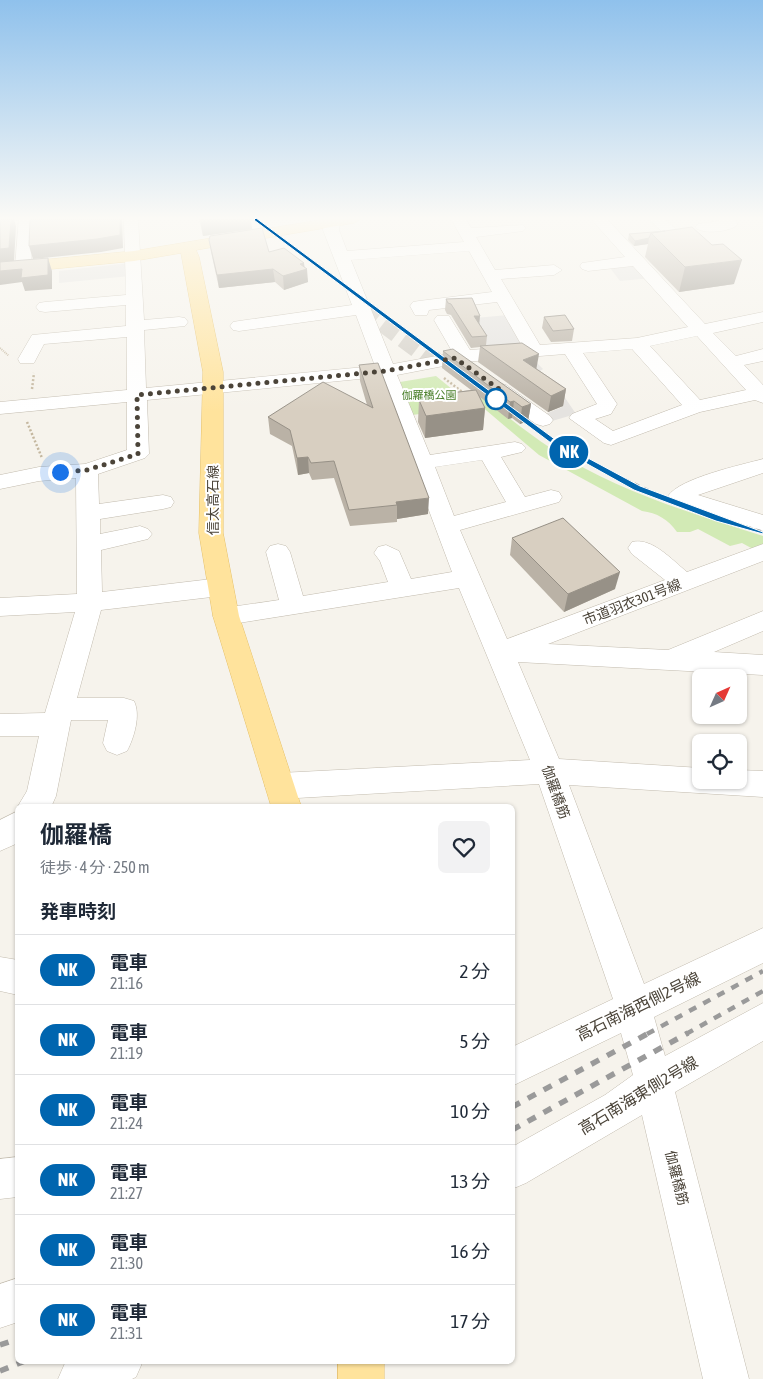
<!DOCTYPE html>
<html lang="ja">
<meta charset="utf-8">
<style>
body{margin:0;font-family:"Asap Condensed","Noto Sans JP",sans-serif;background:#f2f2f3;color:#1f2937;height:100vh;display:flex;flex-direction:column;font-size:19px;white-space:nowrap}
*{box-sizing:border-box;margin:0}
p{font-size:16px;color:#747a83}
.icon{flex:none;width:28px;height:28px;fill:none;stroke:currentColor;stroke-width:2;stroke-linecap:round;stroke-linejoin:round}
.map{position:relative;flex:1;overflow:hidden}
.panel{position:absolute;left:15px;top:804px;width:500px;height:560px;display:flex;flex-direction:column;background:#fff;border-radius:8px;box-shadow:0 1px 4px #0004}
.panel>*{flex:none}
.badge{padding:0 10px;border-radius:16px;font-size:18px;line-height:32px}
.needle{width:32px;rotate:45deg}
.controls{position:absolute;left:692px;top:669px;display:grid;gap:10px}
.controls a{display:grid;place-items:center;width:55px;height:55px;border-radius:8px;background:#fff;box-shadow:0 1px 4px #0004;font-size:25px}
.you{position:absolute;width:25px;height:25px;margin:-12px;border:4px solid #fff;border-radius:50%;background:#1a73e8;box-shadow:0 0 0 8px #1a73e833}
.map>.badge{position:absolute;translate:-50% -50%;box-shadow:0 0 0 2px #fff}
h2{padding:0 25px;font-size:19px;line-height:45px}
.round{display:grid;place-items:center;flex:none;width:52px;height:52px;border-radius:8px;background:#f2f2f3}
.overview{display:flex;align-items:center;justify-content:space-between;height:85px;padding:0 25px}
h1{font-size:24px;font-weight:700;line-height:38px}
ul{padding:0;list-style:none}
li{display:flex;align-items:center;gap:15px;height:70px;padding:0 25px;border-top:1px solid #e0e1e3}
li div{flex:1}
li b{display:block;font-size:19px}
li em{font-style:normal}
li .badge{min-width:55px;font-weight:700;text-align:center}
.map>svg:first-child{display:block}
.green{fill:#d2eab5}
.parking{fill:#e5e3e0}
.lines{fill:none;stroke-linecap:round;stroke-linejoin:round}
.minor-tunnel-far1{stroke:#d4d0c8;stroke-width:17;stroke-dasharray:17 8;stroke-linecap:butt}
.minor-tunnel{stroke:#d4d0c8;stroke-width:21;stroke-dasharray:21 11;stroke-linecap:butt}
.minor-casing{stroke:#c2bbae;stroke-width:1}
.major-casing{stroke:#e6c16a;stroke-width:1}
.path-far1{stroke:#c4b79f;stroke-width:2;stroke-dasharray:1 1;stroke-linecap:butt}
.path{stroke:#c4b79f;stroke-width:2.5;stroke-dasharray:2 2;stroke-linecap:butt}
.minor{fill:#fff;fill-rule:evenodd}
.major{fill:#ffe39c;fill-rule:evenodd}
.rail-far3{stroke:#9a9a9a;stroke-width:2.5;stroke-dasharray:4 4;stroke-linecap:butt}
.rail-far2{stroke:#9a9a9a;stroke-width:3;stroke-dasharray:5 5;stroke-linecap:butt}
.rail-far1{stroke:#9a9a9a;stroke-width:4.5;stroke-dasharray:8 8;stroke-linecap:butt}
.rail{stroke:#9a9a9a;stroke-width:5.5;stroke-dasharray:9 9;stroke-linecap:butt}
.wall{fill:#bab2a6}
.shaded-wall{fill:#979187}
.building{fill:#d8cfc1;stroke:#979187}
.line{fill:#0065af;stroke:#fff}
.walk{stroke:#4b4439;stroke-width:5;stroke-dasharray:0 9}
.stop-dot{fill:#fff;stroke:#0065af;stroke-width:2.5}
.labels{text-anchor:middle;stroke-width:4;stroke-linejoin:round;paint-order:stroke}
.far-park-label{font-size:11px;fill:#4a7f2a;stroke:#fff}
.street-label{font-size:14px;fill:#4b4439;stroke:#fff}
.near-street-label{font-size:16px;fill:#4b4439;stroke:#fff}
</style>
<div class="map">
<svg width="763" height="1379" viewBox="0 0 763 1379">
<rect width="100%" height="100%" fill="#f6f3ec"/>
<g class="green">
<path d="M436 376 458 394 444 411 412 415 400 382Z"/>
<path d="M476 392C501 411 526 432 552 449 616 491 691 513 763 536V544L753 549 742 543 730 546 698 529 690 532H677C668 519 657 513 642 511L539 455 480 405Z"/>
</g>
<g class="parking">
<path d="M636 261 652 278 620 281 607 264Z"/>
<path d="M130 263V276L59 283V271Z"/>
<path d="M508 315 528 349 489 353 475 318Z"/>
<path d="M531 357 543 369 540 371 553 380 576 414 552 421 543 415 562 407 536 371Z"/>
</g>
<g class="lines">
<path class="minor-tunnel-far1" d="M363 309 432 361"/>
<path class="minor-tunnel" d="M431 359 434 362"/>
<defs>
<g id="minor">
<path d="M19 219H33L31 268 23 273 15 268Z"/>
<path d="M124 219H138L144 320 179 317 185 318 188 322 185 326 144 330 146 388 375 366 356 315 239 331 233 330 230 326 233 322 239 321 352 305 323 230 325 219H340L339 230 347 251 464 242 451 219H466L471 228 523 225 526 228 523 231 476 237 495 270 554 265 562 270 554 275 501 279 540 345 637 338 688 327 633 266 588 271 582 269 580 266 582 263 625 257 591 219H607L705 324 763 312V322L713 333 736 356 763 349V361L744 365 763 385V403L755 400 700 412 611 445 604 443 569 418 572 414 597 404 565 354 464 362 397 375 430 455 515 442 522 444 526 448 522 452 501 457 525 497 551 490 559 492 562 497 559 502 460 530 507 639 665 580 632 554 628 548 632 542C652 537 672 560 687 572L763 544V561L548 644 668 650 763 611V631L714 652 763 655V675L518 662 559 759 701 768V780H739V770L763 771V797L569 785 644 984 763 928V963L654 1017 665 1056 763 1003V1041L675 1092 749 1379H703L642 1115 526 1183 512 1189V1147L605 1095 633 1075 621 1033 512 1086V1047L613 999 539 784 280 799 269 795 265 786 269 777 280 773 530 760 459 588 226 625 217 623 213 616 217 609 279 600 266 552 270 546 278 544 286 546 290 552 303 596 388 582 380 561 374 553 378 547 386 545 399 551 411 579 452 572 379 377 147 400 149 454 145 458 98 474 99 504 163 495 171 497 174 502 171 507 163 509 100 519V534L140 526 148 529 152 534 148 539 101 550 102 592 220 578 229 581 232 587 229 593 220 596 101 610 77 698H124L134 701C141 715 134 738 127 751L117 755 107 751 103 743 108 720H71L56 796 52 805 18 806 27 791 39 736H0V714L45 713 75 612 0 616V598L77 594 76 478 39 481 0 489V475L39 467 85 464 127 450V402L0 414V402L127 390V337L44 344 34 363H20L18 359 32 335 126 326V305L45 312 39 311 36 307 39 303 45 302 126 295ZM469 251 492 292 419 301 413 302 410 306 415 315H427L429 310 497 302 522 346 470 350 449 316H437L434 320 453 353 393 364 351 260ZM697 336 746 390 700 400 650 346ZM632 349 682 405 613 431 595 419 611 414 617 404 583 353ZM482 460 506 502 454 516 435 467Z"/>
<path d="M649 219H665L692 245C686 252 670 253 661 251L659 248 661 245 672 242Z"/>
<path d="M718 219H734L738 224C732 232 701 235 695 227L698 224 719 221Z"/>
<path d="M499 383 506 385 550 416 553 420 550 424 543 426 536 424 492 393 489 389 492 385Z"/>
<path d="M763 459V473L698 495 763 515V531L671 501 668 496C680 478 741 465 763 459Z"/>
<path d="M18 811V843L0 851V820Z"/>
<path d="M0 957 18 960V995L0 991Z"/>
<path d="M18 1157V1197L0 1199V1159Z"/>
<path d="M18 1278V1322L0 1328V1284Z"/>
<path d="M68 1361H143L136 1377 132 1379H58L65 1363Z"/>
</g>
<g id="major">
<path d="M326 219H361L354 223 196 250 199 257 223 372V533L239 616 301 806H271L213 616 199 533 203 372 181 253 134 261 0 274V264L134 251Z"/>
<rect x="338" y="1361" width="46" height="18"/>
</g>
</defs>
<use href="#minor" class="minor-casing"/>
<use href="#major" class="major-casing"/>
<path class="path-far1" d="M0 348 9 356"/>
<g class="path">
<path d="M444 378 465 394"/>
<path d="M32 389 34 373"/>
<path d="M27 422 42 458"/>
</g>
<use href="#minor" class="minor"/>
<use href="#major" class="major"/>
<path class="rail-far3" d="M256 219 446 361"/>
<g class="rail-far2">
<path d="M444 359 453 366"/>
<path d="M514 413C590 469 673 505 763 532"/>
</g>
<g class="rail-far1">
<path d="M647 1034 763 971"/>
<path d="M686 1034 763 991"/>
</g>
<g class="rail">
<path d="M512 1107 649 1033"/>
<path d="M512 1130 688 1033"/>
<path d="M0 1345 18 1339"/>
<path d="M0 1371 25 1361"/>
</g>
</g>
<g class="wall">
<path d="M199 219H263L251 221 252 229 269 252 304 263 308 282 284 290 275 282 219 288 211 252 209 240 245 230 203 236Z"/>
<path d="M665 231 734 284 679 292 645 257 648 244 634 246 628 240 629 234Z"/>
<path d="M446 299 479 323 487 336 486 345 537 369 566 389 563 406 548 412 478 362 480 347 471 348 451 315 447 314 445 310Z"/>
<path d="M544 317 574 329 572 341 551 342 542 328Z"/>
<path d="M443 351 531 404 528 421 520 424 512 418 508 419 480 397 485 408 483 430 425 438 418 422 419 400 433 398V395L471 390 442 368Z"/>
<path d="M359 365 428 514 397 519V522L350 526 334 478 312 480 309 473 298 475 292 446 270 434 268 417 367 405 360 381Z"/>
<path d="M512 538 615 589 564 612 510 555Z"/>
</g>
<g class="shaded-wall">
<path d="M11 219H14L16 226 14 261 0 263V249Z"/>
<path d="M120 219H122L123 248 101 252 33 259 29 246Z"/>
<path d="M200 219H263L251 221 252 229 203 236Z"/>
<path d="M649 238 648 244 634 246 635 241Z"/>
<path d="M48 258 52 271V289L25 291 22 282 0 285V271Z"/>
<path d="M742 260 734 284 679 292 685 267Z"/>
<path d="M304 263V270L307 269 308 282 284 290 283 276 300 264Z"/>
<path d="M273 269 275 282 219 288 217 275Z"/>
<path d="M474 316H480L479 327Z"/>
<path d="M539 354 536 371 523 360Z"/>
<path d="M566 389 563 406 548 412 551 396Z"/>
<path d="M514 401 512 418 508 419 510 402Z"/>
<path d="M531 404 528 421 520 424 522 407Z"/>
<path d="M485 408 483 430 425 438 426 416Z"/>
<path d="M308 457 309 473 298 475 297 458Z"/>
<path d="M429 498 428 514 397 519V505L396 502Z"/>
<path d="M620 572 615 589 564 612 568 594Z"/>
</g>
<g class="building">
<path d="M0 219H11L9 248 0 249Z"/>
<path d="M30 219H120V235L97 239 29 246Z"/>
<path d="M692 227 712 245 723 244 742 260 685 267 651 233Z"/>
<path d="M262 228 269 252 284 248 304 263 300 264 307 269 283 276 273 269 217 275 209 240 210 236Z"/>
<path d="M665 231 651 233 649 238 635 241 629 234Z"/>
<path d="M48 258V275L21 278 22 269 0 271V262Z"/>
<path d="M472 298 480 316H474L487 336 472 337 451 304 448 303 446 299Z"/>
<path d="M565 315 574 329 553 331 544 317Z"/>
<path d="M522 343 539 354 523 360 566 389 551 396 480 346Z"/>
<path d="M453 349 531 404 522 407 514 401 510 402 443 351Z"/>
<path d="M378 363 429 498 396 502 397 505 349 510 334 461 311 463 308 457 297 458 290 430 268 417 323 382 373 408 359 365Z"/>
<path d="M476 390 485 408 426 416 419 400 434 398 433 395Z"/>
<path d="M563 518 620 572 568 594 512 538Z"/>
</g>
<linearGradient id="sky" x2="0" y2="1"><stop stop-color="#8fc1ec"/><stop offset="0.53" stop-color="#fbfaf6"/><stop offset="1" stop-color="#fbfaf6" stop-opacity="0"/></linearGradient>
<rect width="763" height="412" fill="url(#sky)"/>
<path class="line" d="M256 218 560 443 640 486 763 532V534L716 521 634 490 555 446 254 220Z"/>
<g class="lines">
<path class="walk" d="M60 472 87 470 138 454 137 395 386 371 455 358 499 389 496 399"/>
</g>
<circle class="stop-dot" cx="496" cy="399" r="10"/>
<g class="labels">
<g class="far-park-label">
<text x="429" y="399">伽羅橋公園</text>
</g>
<g class="street-label">
<text transform="translate(213 500) rotate(-90)" y="5">信太高石線</text>
<text transform="translate(632 602) rotate(-21)" y="5">市道羽衣301号線</text>
<text transform="translate(556 792) rotate(70)" y="5">伽羅橋筋</text>
<text transform="translate(677 1178) rotate(76)" y="5">伽羅橋筋</text>
</g>
<g class="near-street-label">
<text transform="translate(638 1006) rotate(-26)" y="6">高石南海西側2号線</text>
<text transform="translate(638 1095) rotate(-31)" y="6">高石南海東側2号線</text>
</g>
</g>
</svg>
<div class="controls">
<a><svg class="needle" viewBox="-14 -14 28 28"><path d="M0-13l5 13h-10z" fill="#e53935"/><path d="M0 13l5-13h-10z" fill="#747a83"/></svg></a>
<a><svg class="icon" aria-label="locate" viewBox="0 0 24 24"><circle cx="12" cy="12" r="6"/><path d="M12 2v4M12 18v4M2 12h4M18 12h4"/></svg></a>
</div>
<div class="you" style="left:60px;top:472px"></div>
<b class="badge" style="left:569px;top:452px;background:#0065af;color:#fff">NK</b>
<section class="panel">
<div class="overview"><div><h1>伽羅橋</h1><p>徒歩 · 4 分 · 250 m</p></div><a class="round"><svg class="icon" aria-label="heart" viewBox="0 0 24 24"><path d="M12 20l-8-8c-3-5 5-10 8-4 3-6 11-1 8 4z"/></svg></a></div>
<h2>発車時刻</h2>
<ul>
<li><span class="badge" style="background:#0065af;color:#fff">NK</span><div><b>電車</b><p>21:16</p></div><em>2 分</em></li>
<li><span class="badge" style="background:#0065af;color:#fff">NK</span><div><b>電車</b><p>21:19</p></div><em>5 分</em></li>
<li><span class="badge" style="background:#0065af;color:#fff">NK</span><div><b>電車</b><p>21:24</p></div><em>10 分</em></li>
<li><span class="badge" style="background:#0065af;color:#fff">NK</span><div><b>電車</b><p>21:27</p></div><em>13 分</em></li>
<li><span class="badge" style="background:#0065af;color:#fff">NK</span><div><b>電車</b><p>21:30</p></div><em>16 分</em></li>
<li><span class="badge" style="background:#0065af;color:#fff">NK</span><div><b>電車</b><p>21:31</p></div><em>17 分</em></li>
</ul>
</section>
</div>
